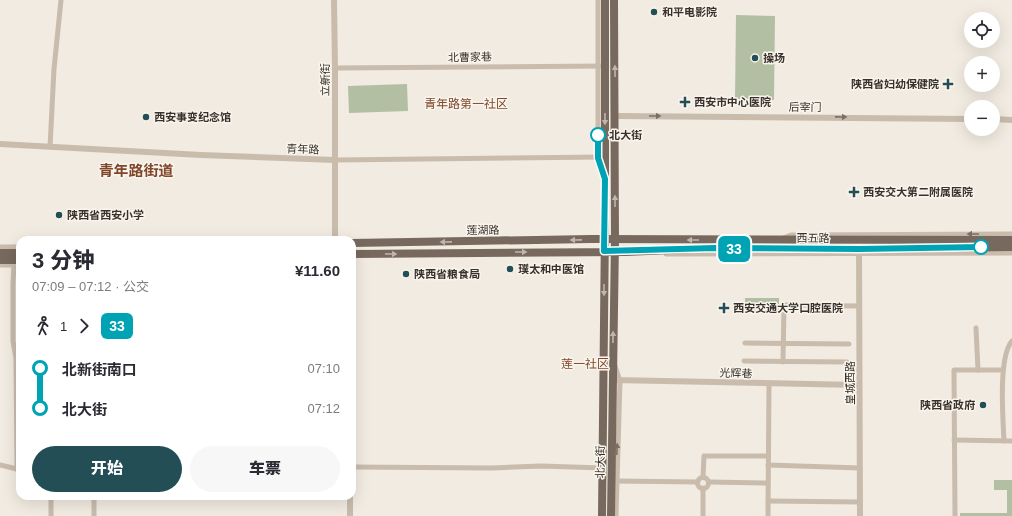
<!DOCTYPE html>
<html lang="zh">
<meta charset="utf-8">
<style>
body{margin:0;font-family:Helvetica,"Noto Sans SC",sans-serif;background:#f7f7f7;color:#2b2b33;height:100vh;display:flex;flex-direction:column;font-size:15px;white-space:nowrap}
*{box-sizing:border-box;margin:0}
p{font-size:13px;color:#7c7c81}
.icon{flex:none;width:22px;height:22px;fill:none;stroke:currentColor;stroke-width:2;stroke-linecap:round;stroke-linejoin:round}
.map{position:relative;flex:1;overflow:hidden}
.side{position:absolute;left:16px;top:236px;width:340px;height:264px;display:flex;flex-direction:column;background:#fff;border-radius:12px;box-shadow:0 4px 16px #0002}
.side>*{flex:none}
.badge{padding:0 8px;border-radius:6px;font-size:14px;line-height:26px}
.fabs{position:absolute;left:964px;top:12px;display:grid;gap:8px}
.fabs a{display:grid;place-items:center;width:36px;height:36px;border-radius:50%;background:#fff;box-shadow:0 4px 16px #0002;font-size:20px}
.map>.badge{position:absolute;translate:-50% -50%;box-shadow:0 0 0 2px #fff}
.legs{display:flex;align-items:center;gap:6px;height:44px;padding:0 16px;font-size:13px}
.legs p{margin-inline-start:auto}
.overview{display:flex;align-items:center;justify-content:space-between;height:68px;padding:0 16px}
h1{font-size:22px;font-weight:800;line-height:30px}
.button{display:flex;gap:8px;margin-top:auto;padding:8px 16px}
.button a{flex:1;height:46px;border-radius:24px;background:#244e56;color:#fff;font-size:16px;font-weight:800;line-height:46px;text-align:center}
.button a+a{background:#f7f7f7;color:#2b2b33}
ul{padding:0 16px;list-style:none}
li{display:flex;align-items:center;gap:14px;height:40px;font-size:15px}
li i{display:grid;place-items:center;width:6px;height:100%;margin:0 5px;background:currentColor}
li i::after{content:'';width:10px;height:10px;margin:-5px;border:3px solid;border-radius:50%;background:#fff}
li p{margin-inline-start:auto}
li:first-child i{background:linear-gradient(#0000 50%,currentColor 0)}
li:last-child i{background:linear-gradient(currentColor 50%,#0000 0)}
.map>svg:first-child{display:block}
.green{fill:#b3bfa2}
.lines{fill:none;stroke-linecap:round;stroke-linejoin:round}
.minor{stroke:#c9bcad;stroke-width:5}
.tertiary{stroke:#c9bcad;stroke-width:6}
.primary{stroke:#78695e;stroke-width:8}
.oneway{fill:#bfb6ad}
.oneway2{fill:#796f66}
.line-1-casing{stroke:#fff;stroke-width:9}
.line-1{stroke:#00a3b4;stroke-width:6}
.poi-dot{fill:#244e56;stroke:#f9f5ed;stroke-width:1.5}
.stop-1-dot{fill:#fff;stroke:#00a3b4;stroke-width:2}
.labels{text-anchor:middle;stroke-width:3;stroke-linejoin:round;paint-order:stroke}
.poi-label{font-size:11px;font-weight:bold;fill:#38302b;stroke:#f9f5ed;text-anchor:start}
.street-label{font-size:11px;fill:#38302b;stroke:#f9f5ed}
.stop-label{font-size:11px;font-weight:bold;fill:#38302b;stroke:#f9f5ed;text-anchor:start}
.neighbourhood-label{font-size:12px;fill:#80472b;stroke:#f9f5ed}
.district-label{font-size:15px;font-weight:bold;fill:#80472b;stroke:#f9f5ed}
</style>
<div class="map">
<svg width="1012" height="516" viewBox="0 0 1012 516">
<rect width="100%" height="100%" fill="#f1ebe1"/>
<g class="green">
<path d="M736 15 775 16 774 100 735 99Z"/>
<path d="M407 84 408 111 349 113 348 86Z"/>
<path d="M745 298H779V312L745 311Z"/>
<path d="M994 480H1012V516H960V513H1007V490H994Z"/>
</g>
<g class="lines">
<g class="minor">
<path d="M598 0V158L603 172"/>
<path d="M335 68 605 66"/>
<path d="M50 147 54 69 61 0"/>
<path d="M335 160 605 157"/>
<path d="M783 238 791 235 1012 234"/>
<path d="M0 247H20"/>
<path d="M15 247 13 283V341L16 358 17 469 20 475"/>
<path d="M666 254 1012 253"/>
<path d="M0 265H20"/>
<path d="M976 328 978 370"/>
<path d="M745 343 849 344"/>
<path d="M744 361 847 362"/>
<path d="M783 362 784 305 859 306"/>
<path d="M615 366 620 381 616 516"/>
<path d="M954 440 1012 441"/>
<path d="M1004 441C1003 418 998 357 1012 341"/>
<path d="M0 465 17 469"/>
<path d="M768 465 860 468"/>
<path d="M352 467 492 468 541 466 603 468"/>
<path d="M703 477 704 456H768"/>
<circle cx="703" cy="483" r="5.5"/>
<path d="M615 481 698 482"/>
<path d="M709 482 768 483"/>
<path d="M94 496V516"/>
<path d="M768 501 860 502"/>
<path d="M51 516V496"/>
<path d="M703 516V488"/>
<path d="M768 516 769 384"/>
<path d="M955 516 954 370H1003"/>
</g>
<g class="tertiary">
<path d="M334 0 335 68V240"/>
<path d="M616 116 971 119"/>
<path d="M993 119 1012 120"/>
<path d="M0 144 201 155 335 160"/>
<path d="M859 249 860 516"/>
<path d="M613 380 859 385"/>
<path d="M350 516V496"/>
</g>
<g class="primary">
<path d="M352 243 591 239 1012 240"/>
<path d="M0 253H20"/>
<path d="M352 254 626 252 715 248 859 249 1012 247"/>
<path d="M0 260H20"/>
<path d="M602 516 605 227V0"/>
<path d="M611 516 615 240 614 0"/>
</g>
</g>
<defs><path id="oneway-solid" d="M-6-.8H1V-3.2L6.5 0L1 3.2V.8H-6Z"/></defs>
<g class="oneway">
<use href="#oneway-solid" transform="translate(615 71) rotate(-91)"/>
<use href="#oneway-solid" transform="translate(605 119) rotate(90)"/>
<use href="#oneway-solid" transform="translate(615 201) rotate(-90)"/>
<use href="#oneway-solid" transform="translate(576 240) rotate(179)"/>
<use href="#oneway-solid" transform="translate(693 240) rotate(-180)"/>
<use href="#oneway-solid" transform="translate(446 242) rotate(179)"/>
<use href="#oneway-solid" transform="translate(521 252)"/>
<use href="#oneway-solid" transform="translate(391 254)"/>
<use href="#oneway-solid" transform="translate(604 290) rotate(90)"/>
<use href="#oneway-solid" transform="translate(613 337) rotate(-89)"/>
</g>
<g class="oneway2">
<use href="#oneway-solid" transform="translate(655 116)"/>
<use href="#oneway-solid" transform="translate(841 117) rotate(1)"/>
<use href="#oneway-solid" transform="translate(973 234) rotate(180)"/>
<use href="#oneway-solid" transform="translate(617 449) rotate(-88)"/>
</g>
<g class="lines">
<defs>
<path id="line-1" d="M598 135V158L605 179 604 251 715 248 859 249 981 247"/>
</defs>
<use href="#line-1" class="line-1-casing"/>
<use href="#line-1" class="line-1"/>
</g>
<g class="poi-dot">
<circle cx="654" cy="12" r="4"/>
<circle cx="755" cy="58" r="4"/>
<path d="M946 78h4v4h4v4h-4v4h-4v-4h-4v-4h4z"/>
<path d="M683 96h4v4h4v4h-4v4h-4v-4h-4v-4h4z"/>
<circle cx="146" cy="117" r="4"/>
<path d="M852 186h4v4h4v4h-4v4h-4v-4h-4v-4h4z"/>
<circle cx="59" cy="215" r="4"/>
<circle cx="510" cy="269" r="4"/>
<circle cx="406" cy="274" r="4"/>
<path d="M722 302h4v4h4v4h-4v4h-4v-4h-4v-4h4z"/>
<circle cx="983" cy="405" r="4"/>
</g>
<g class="stop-1-dot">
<circle cx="598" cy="135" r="7"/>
<circle cx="981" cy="247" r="7"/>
</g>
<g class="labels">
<g class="poi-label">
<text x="662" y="16">和平电影院</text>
<text x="763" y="62">操场</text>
<text x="939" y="88" text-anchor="end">陕西省妇幼保健院</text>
<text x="694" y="106">西安市中心医院</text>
<text x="154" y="121">西安事变纪念馆</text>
<text x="863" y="196">西安交大第二附属医院</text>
<text x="67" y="219">陕西省西安小学</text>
<text x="518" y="273">璞太和中医馆</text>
<text x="414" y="278">陕西省粮食局</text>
<text x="733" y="312">西安交通大学口腔医院</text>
<text x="975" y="409" text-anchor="end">陕西省政府</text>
</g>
<g class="street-label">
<text transform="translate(470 57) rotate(-1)" y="4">北曹家巷</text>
<text transform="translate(325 80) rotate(-90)" y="4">立新街</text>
<text transform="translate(805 107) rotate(1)" y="4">后宰门</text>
<text transform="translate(303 149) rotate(2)" y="4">青年路</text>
<text transform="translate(483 230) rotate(-1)" y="4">莲湖路</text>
<text x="813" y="242">西五路</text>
<text transform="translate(736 373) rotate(2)" y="4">光辉巷</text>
<text transform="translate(850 383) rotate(-90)" y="4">皇城西路</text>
<text transform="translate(600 462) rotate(-89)" y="4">北大街</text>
</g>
<g class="stop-label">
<text x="609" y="139">北大街</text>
</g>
<g class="neighbourhood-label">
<text x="466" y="108">青年路第一社区</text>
<text x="585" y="368">莲一社区</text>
</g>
<g class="district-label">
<text x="136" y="176">青年路街道</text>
</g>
</g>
</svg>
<div class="fabs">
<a><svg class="icon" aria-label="locate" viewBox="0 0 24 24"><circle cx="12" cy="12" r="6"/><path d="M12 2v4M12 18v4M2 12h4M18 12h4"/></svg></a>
<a>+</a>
<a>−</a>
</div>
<b class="badge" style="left:734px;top:249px;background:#00a3b4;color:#fff">33</b>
<section class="side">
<div class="overview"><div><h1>3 分钟</h1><p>07:09 – 07:12 · 公交</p></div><b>¥11.60</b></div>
<div class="legs"><svg class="icon" aria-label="walk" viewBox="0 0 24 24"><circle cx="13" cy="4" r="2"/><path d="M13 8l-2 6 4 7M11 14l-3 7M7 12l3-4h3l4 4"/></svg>1<svg class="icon" aria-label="forward" viewBox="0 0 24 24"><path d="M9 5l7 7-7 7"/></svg><b class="badge" style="background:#00a3b4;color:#fff">33</b></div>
<ul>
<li><i style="color:#00a3b4"></i><b>北新街南口</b><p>07:10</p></li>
<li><i style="color:#00a3b4"></i><b>北大街</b><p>07:12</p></li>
</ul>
<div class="button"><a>开始</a><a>车票</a></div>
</section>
</div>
